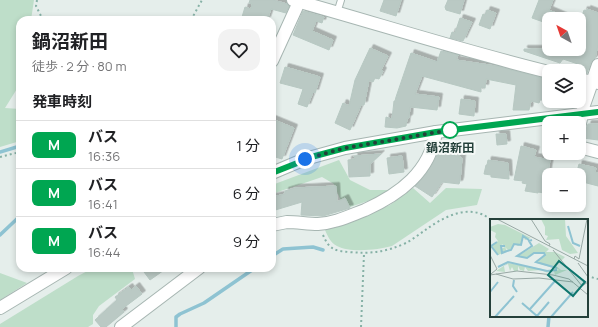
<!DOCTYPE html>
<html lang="ja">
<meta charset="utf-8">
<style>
body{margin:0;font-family:Manrope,"Noto Sans JP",sans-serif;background:#f2f2f2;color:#202124;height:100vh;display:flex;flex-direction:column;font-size:15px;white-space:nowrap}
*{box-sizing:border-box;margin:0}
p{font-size:13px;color:#757577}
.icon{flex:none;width:22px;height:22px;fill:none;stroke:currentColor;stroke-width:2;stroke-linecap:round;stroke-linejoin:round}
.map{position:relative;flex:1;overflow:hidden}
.drawer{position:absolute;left:16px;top:16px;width:260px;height:256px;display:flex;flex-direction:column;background:#fff;border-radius:12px;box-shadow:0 2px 6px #0003}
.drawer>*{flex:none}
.badge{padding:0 8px;border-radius:6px;font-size:14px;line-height:26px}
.needle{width:26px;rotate:320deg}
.fabs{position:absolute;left:542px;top:12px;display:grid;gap:8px}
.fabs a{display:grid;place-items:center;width:44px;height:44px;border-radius:8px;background:#fff;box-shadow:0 2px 6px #0003;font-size:20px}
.you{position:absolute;width:20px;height:20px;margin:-10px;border:3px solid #fff;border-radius:50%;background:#1a73e8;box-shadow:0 0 0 6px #1a73e833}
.map>.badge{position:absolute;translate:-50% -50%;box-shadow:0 0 0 2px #fff}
h2{padding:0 16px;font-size:15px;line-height:36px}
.round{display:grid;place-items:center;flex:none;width:42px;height:42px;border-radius:12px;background:#f2f2f2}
.headline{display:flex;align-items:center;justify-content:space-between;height:68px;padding:0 16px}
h1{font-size:19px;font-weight:700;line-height:30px}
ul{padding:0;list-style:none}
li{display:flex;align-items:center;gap:12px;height:48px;padding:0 16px;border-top:1px solid #e0e0e0}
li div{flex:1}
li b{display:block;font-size:15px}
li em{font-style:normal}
li .badge{min-width:44px;font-weight:700;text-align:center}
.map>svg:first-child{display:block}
.green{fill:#bedec9}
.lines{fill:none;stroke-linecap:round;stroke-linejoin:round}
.stream{stroke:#8ec3d2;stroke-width:3.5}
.building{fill:#bac9c4;stroke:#b7c8c2;filter:url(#shadow)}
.service-casing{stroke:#a7b6b2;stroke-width:8}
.minor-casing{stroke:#a7b6b2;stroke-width:14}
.tertiary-casing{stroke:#a7b6b2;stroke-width:14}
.path{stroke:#86b1a6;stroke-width:2;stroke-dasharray:2 3;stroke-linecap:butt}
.service{stroke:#fff;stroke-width:6}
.minor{stroke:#fff;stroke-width:12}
.tertiary{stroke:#fff;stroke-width:12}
.line-casing{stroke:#fff;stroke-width:9}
.line{stroke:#00a651;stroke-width:6}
.walk{stroke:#24403a;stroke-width:4;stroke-dasharray:0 7.2}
.stop-dot{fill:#fff;stroke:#00a651;stroke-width:2}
.labels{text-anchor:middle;stroke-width:4;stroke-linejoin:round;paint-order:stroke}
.stop-label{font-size:12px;font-weight:bold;fill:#24403a;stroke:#f6faf8}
.inset-river{fill:none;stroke:#8ec3d2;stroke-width:2}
.inset-road{fill:none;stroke:#98a8a4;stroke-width:1}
.view{fill:#0f766e;fill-opacity:0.15;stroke:#0f766e;stroke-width:2}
.inset-edge{fill:none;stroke:#24403a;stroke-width:2}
</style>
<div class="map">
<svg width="598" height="327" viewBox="0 0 598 327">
<defs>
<filter id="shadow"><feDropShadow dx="3.5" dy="-3.5" stdDeviation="0" flood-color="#0004"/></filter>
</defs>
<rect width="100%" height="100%" fill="#e5eeeb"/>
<g class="green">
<path d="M0 0H34L31 20H20V84L5 108 20 109V141L0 147Z"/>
<path d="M339 160 350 180 370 190H388L374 199 344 209 334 184 322 177 272 194V185Z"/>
<path d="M413 188 430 203 446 188 482 189 477 205 446 210 392 246C378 250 350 253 337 246 330 243 327 234 324 228L351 222 390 205Z"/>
<path d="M93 268H133L132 269 135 279 99 306 93 315V324L88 327H0V324L78 276Z"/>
<path d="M0 273 27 283 0 300Z"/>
</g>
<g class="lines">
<g class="stream">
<path d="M0 152 20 146"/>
<path d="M0 235 20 216"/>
<path d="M272 256 283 249 313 247 323 250"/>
<path d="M176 327V317L180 314 204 303 255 268"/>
<path d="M548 327 549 316"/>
</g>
</g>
<g class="building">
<path d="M250 0H273L287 4 289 6 286 13 271 9 267 20H251L242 17 245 7 251 9 252 4 249 3Z"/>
<path d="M384 0H401L396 16 380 11Z"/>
<path d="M448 0H464L460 14 446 10 445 7Z"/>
<path d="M539 0H553L549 10 570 19H549V24L532 18Z"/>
<path d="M587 9 598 13V45L595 58 591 62 587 73 580 72 581 65 563 59 560 63 524 51V49H580L586 26 580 22 584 10 587 11Z"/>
<path d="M487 10 496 13 490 29 479 25 483 14 485 15Z"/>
<path d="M303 11 324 17 322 23 316 21 312 31 333 40 329 50 293 35Z"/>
<path d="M460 18 472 22 463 41 450 38 452 32 455 33Z"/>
<path d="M370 48 388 56 381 70 383 71 379 79 375 78 373 82 369 80 364 105H361L350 130 335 123 343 103 349 106 355 80Z"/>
<path d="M441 51 458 55 456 60 496 66 546 79 543 92 545 93 544 100H540L539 103 531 101 529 110H513L516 85 486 79 485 88 481 87V92L422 76 415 94 439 97 437 110 410 107 409 118 407 119 406 126 397 128 385 127 386 117 392 119 394 101H395L396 97 411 53 437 62Z"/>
<path d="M285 67 320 77 315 93 313 92 307 107 298 104 303 89 280 83Z"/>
<path d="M461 99 475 101 474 116 459 114Z"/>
<path d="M272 119 294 128 282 159 272 156Z"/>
<path d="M588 124H598V140L583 138Z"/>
<path d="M496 134H506L507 144 497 145Z"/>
<path d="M521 146 536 150 534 157 550 160 544 193 538 192V193L525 191 527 184 522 183 523 181 514 180Z"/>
<path d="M381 154 370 164V176L349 177 348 160 355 159 354 156Z"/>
<path d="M438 154 460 156 459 158H462L460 181 459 184 442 182 432 197 415 186 426 174Z"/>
<path d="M402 156 404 172 389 174 387 158Z"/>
<path d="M488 160 508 163 509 179 491 177V175L484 174 486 165H487Z"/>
<path d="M579 164 596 168 595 172 598 173V186L579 181V175H576Z"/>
<path d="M336 186 337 202 345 198 350 208 323 216 301 215 302 202 272 211V197L285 194V191L295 188Z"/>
<path d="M141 268H167L150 280Z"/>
<path d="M136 286 142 294 122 309 124 312 106 327H101L95 320 117 300 115 297 129 287 131 290Z"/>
</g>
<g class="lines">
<defs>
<path id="service" d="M337 13 341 0"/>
<g id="minor">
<path d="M293 0C379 24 463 51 549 72"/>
<path d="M272 61 299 2"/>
<path d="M579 79 598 83"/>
<path d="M579 128 584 105 598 65"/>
<path d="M579 147 598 152"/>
<path d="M272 225C277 224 282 223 287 222 297 222 308 224 318 224 335 223 349 216 365 210 400 194 430 172 436 132"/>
<path d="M121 327 199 268"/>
</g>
<g id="tertiary">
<path d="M272 173 305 159 345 148 436 132 598 112"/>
<path d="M0 308 66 268"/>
</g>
</defs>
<use href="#service" class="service-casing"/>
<use href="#minor" class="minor-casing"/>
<use href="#tertiary" class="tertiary-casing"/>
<g class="path">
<path d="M37 0 36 6 41 16"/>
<path d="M191 20 202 0"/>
<path d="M0 157 20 152"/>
<path d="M323 235C329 249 334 251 349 252 371 254 386 252 406 243 412 240 418 235 424 231 443 217 470 202 491 220"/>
<path d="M587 276 598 279"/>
<path d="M361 327 364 254"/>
</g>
<use href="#service" class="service"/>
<use href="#minor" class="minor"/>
<use href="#tertiary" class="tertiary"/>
</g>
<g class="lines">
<defs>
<path id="line" d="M272 173 315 156 345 148 436 132 598 112"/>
</defs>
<use href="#line" class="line-casing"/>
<use href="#line" class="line"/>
<path class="walk" d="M305 159 345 148 450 130"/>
</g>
<circle class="stop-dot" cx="450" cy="130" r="8"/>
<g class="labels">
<g class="stop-label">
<text x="450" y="152">鍋沼新田</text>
</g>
</g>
<g transform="translate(490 219)">
<rect width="98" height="98" fill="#e5eeeb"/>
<path d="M51 0H75L76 17 88 34 80 35 72 31 69 20 56 21 58 17 55 16V8ZM8 5 15 6 41 19 35 21 33 17 31 26 28 27 24 25 19 32 12 25 11 30 15 28 17 32 8 36 1 27 8 22 5 18 6 14 0 11V8ZM49 24 59 30 56 33H65L75 38 66 47 71 51H70H77L65 56 64 52 70 51 47 44 46 42 55 36 54 34H44L36 39 28 37ZM18 44 52 50 60 55 51 51 38 52 35 48 34 52 30 51 28 47V52H24L22 48 20 52 18 45 14 47 15 53 6 52Z" fill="#bedec9"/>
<path class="inset-river" d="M78 7 83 24 90 27M42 21 39 22 42 27 27 37 37 39 44 34H54L55 36 46 43 67 49M7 23 1 27 8 36M15 27H11L12 34 17 32M17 32 21 31 24 25 31 26 33 17 39 21M8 48 18 43 57 52 67 51M24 61 23 67 27 73M0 73 8 63M32 84 47 97 59 83M40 90 65 62M5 98 24 77M61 98 83 73"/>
<path class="inset-road" d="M7 0 98 47M41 0 55 22 60 25 59 27M63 31 92 67M0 36 7 50 1 55M84 40 85 37 89 40 97 0M88 44 98 58M6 55 23 60 49 59 83 63M0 56 27 52 63 56 79 60 98 76M90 71 89 69 98 63"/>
<path class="view" d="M69 42 95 63 83 77 58 56Z"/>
<rect width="98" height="98" class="inset-edge"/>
</g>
</svg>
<div class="fabs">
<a><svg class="needle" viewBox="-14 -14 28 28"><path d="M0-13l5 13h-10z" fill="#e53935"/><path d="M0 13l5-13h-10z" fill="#757577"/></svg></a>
<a><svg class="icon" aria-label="layers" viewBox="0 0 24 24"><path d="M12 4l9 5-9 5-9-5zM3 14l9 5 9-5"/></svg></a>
<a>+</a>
<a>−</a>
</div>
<div class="you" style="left:305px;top:159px"></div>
<section class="drawer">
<div class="headline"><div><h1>鍋沼新田</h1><p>徒歩 · 2 分 · 80 m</p></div><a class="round"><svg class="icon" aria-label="heart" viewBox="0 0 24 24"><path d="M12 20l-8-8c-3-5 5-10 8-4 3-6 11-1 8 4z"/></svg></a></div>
<h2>発車時刻</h2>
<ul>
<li><span class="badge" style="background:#00a651;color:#fff">M</span><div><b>バス</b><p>16:36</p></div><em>1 分</em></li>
<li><span class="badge" style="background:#00a651;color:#fff">M</span><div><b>バス</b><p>16:41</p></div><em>6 分</em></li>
<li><span class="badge" style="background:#00a651;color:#fff">M</span><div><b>バス</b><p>16:44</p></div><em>9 分</em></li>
</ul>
</section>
</div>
